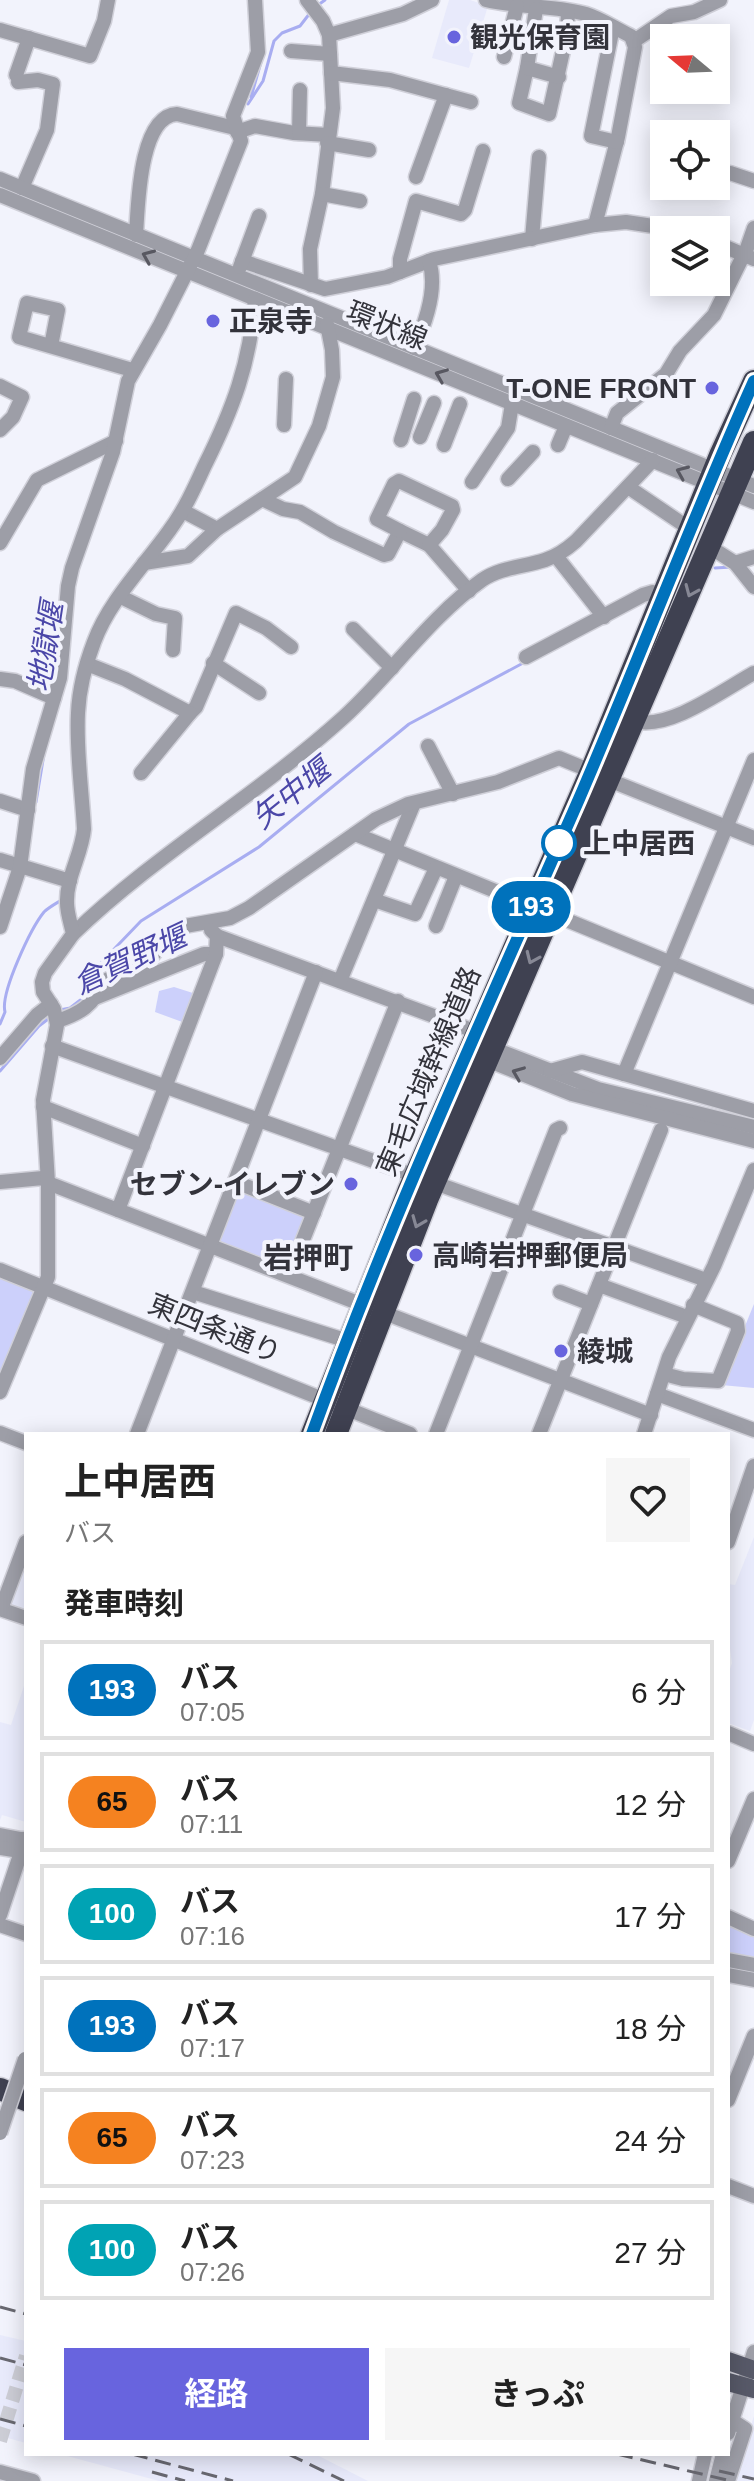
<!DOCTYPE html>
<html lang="ja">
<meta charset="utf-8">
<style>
body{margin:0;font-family:Arial,"Noto Sans JP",sans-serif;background:#f6f6f6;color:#222;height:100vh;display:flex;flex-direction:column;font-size:30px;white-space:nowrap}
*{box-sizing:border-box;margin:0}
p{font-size:26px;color:#767676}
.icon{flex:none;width:44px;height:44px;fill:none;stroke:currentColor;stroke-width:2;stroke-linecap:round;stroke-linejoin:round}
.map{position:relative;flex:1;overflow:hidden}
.panel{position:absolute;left:24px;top:1432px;width:706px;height:1024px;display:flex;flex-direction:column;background:#fff;border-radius:0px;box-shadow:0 4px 20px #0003}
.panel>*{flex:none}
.badge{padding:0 16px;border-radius:26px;font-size:28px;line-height:52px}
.needle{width:52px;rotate:289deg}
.tools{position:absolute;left:650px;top:24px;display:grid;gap:16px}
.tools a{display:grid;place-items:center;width:80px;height:80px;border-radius:0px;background:#fff;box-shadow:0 4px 20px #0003;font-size:40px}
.map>.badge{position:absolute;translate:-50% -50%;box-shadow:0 0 0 4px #fff}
h2{padding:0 40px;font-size:30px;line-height:72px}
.round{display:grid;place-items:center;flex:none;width:84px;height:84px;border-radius:0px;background:#f6f6f6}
.summary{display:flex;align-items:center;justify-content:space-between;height:136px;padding:0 40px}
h1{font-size:38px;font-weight:700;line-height:60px}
.action{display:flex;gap:16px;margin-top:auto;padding:16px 40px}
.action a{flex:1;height:92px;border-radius:0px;background:#6864de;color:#fff;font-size:32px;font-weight:700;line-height:92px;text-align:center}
.action a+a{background:#f6f6f6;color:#222}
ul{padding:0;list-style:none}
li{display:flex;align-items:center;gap:24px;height:100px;margin:0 16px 12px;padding:0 24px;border:4px solid #e0e0e0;border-radius:0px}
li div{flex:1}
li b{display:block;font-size:30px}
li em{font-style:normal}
li .badge{min-width:88px;font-weight:700;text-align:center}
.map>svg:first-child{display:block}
.built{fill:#e8eafb}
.green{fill:#ccd0fb}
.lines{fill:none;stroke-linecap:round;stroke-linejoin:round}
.stream{stroke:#a8adf1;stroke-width:3}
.minor-tunnel{stroke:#cccdd5;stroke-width:14;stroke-dasharray:14 7;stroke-linecap:butt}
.minor-casing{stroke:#d0d0d9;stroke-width:17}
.major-casing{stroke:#d0d0d9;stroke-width:21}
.highway-casing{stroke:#d0d0d9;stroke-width:25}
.minor{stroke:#9d9ea7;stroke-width:14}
.major{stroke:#575968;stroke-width:18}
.highway{stroke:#3f4151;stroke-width:22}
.rail{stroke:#686870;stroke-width:3;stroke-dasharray:16 8;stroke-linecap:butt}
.minor-bridge-casing{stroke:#d0d0d9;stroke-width:17;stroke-linecap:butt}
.minor-bridge{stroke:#9d9ea7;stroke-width:14}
.oneway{stroke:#585861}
.oneway2{stroke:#878895}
.line-casing{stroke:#fff;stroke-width:18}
.line{stroke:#0072bc;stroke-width:12}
.poi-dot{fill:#6864de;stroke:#f2f3fc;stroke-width:3}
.stop-dot{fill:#fff;stroke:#0072bc;stroke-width:4}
.labels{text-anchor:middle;stroke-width:8;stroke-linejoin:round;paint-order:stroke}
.poi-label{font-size:28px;font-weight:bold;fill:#33333b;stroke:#f2f3fc;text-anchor:start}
.street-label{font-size:28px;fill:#33333b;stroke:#f2f3fc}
.stop-label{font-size:28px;font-weight:bold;fill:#33333b;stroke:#f2f3fc;text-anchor:start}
.water-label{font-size:30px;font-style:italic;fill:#4b47a8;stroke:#f2f3fc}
.neighbourhood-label{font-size:30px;font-weight:bold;fill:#33333b;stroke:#f2f3fc}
</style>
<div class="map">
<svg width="754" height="2481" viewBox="0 0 754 2481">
<rect width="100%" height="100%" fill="#f2f3fc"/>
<g class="built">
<path d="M449 0H470L488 6 469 68 432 58Z"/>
<path d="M754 1537V1720L750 1731 728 1723V1675L732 1663 728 1634V1584L735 1585Z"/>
<path d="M26 1551V1615L6 1603Z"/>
<path d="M26 1680V1822L2 1815 0 1820V1722L11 1725Z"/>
<path d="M0 2335 26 2341V2443L0 2436Z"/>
<path d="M754 2416V2481H734L749 2431Z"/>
<path d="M60 2454H315L368 2481H159Z"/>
</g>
<g class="green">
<path d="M174 987 196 994 185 1023 155 1012 159 991Z"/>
<path d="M242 1189 306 1217 288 1267 282 1268 219 1245 218 1238 236 1192Z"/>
<path d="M0 1274 36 1288V1292L0 1378Z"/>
<path d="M754 1304V1388L721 1385Z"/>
<path d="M728 1924 754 1935V1959L728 1955Z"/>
</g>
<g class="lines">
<g class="stream">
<path d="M318 5 325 0"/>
<path d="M251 97 261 62"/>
<path d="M248 104 263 81 274 41 282 33 300 26 310 13"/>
<path d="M715 568 732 567"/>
<path d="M36 802 44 754"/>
<path d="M60 1010 70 1008 83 998 94 970 141 921 259 847 409 724 525 662"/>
<path d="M0 1024 5 1012C0 993 31 928 44 912 48 908 55 904 60 901"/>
<path d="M0 1071 39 1026 52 1016"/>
</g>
<path class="minor-tunnel" d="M0 2441 26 2356"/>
<defs>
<g id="minor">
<path d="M307 0 323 21 329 35 333 108 322 194 310 249 311 285"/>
<path d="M486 0C518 8 555 5 586 14 602 19 616 29 631 36L635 47 618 137 595 225"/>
<path d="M536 9 527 68 519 103 549 114 567 33 568 11"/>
<path d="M613 27 591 136 617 142"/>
<path d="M0 30 90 56 104 21 108 0"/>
<path d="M329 35 403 14 432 0"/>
<path d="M634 41 671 16 694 12 720 0"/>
<path d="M291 51 330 54"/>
<path d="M504 57 517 6"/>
<path d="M527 68 559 77"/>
<path d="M331 73 390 80 471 102"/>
<path d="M16 75 29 38"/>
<path d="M18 82 38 80 53 84 47 130 22 188"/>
<path d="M237 132 255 126 294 133 329 135"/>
<path d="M299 133 300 90"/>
<path d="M327 143 369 150"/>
<path d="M730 173 754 181"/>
<path d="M416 177 446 95"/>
<path d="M0 179 754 486"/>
<path d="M322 194 360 201"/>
<path d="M0 195 754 502"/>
<path d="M136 235C138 206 139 116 177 114L235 128"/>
<path d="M532 239 539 157"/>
<path d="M716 243 754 259"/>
<path d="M242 261 325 289 387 277 434 259 595 225 626 222 680 230"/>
<path d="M240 267 259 216"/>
<path d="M400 272V259L416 201 461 214 465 210 483 151"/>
<path d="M51 346 58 310 27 303 19 337 132 370"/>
<path d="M414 348C426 322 438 288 429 261"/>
<path d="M0 386 22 397 13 417 0 430"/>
<path d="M284 425 286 379"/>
<path d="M611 428 617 413 666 374 680 351 714 315 747 248 754 228"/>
<path d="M420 437 434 403"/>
<path d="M401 440 414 399"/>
<path d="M444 445 460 404"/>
<path d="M558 445 566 426"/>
<path d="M508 479 533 452"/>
<path d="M472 482 508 428 512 404"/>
<path d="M628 487 690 529"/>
<path d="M262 499 283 509 300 512 334 532 384 555 388 554 400 531 429 545 469 591"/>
<path d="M183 511 217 529"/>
<path d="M400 531 377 519 394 484 399 481 452 506 453 510 442 530 429 545"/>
<path d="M0 543 37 480 116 441"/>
<path d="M710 547 735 563 754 587"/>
<path d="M556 556 604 617"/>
<path d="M144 563 188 556 217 529 295 477 319 426 333 377 332 350 327 324"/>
<path d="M735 563 754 557"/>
<path d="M121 597 156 614 175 618 173 650"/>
<path d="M353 629 392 668"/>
<path d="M526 657 643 595 653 592 663 594"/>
<path d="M213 663 259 693"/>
<path d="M87 664 125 679 190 713 196 707 236 613 266 628 291 647"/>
<path d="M0 679 15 681 54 698"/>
<path d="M635 721C668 731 725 689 754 673"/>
<path d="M428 746 453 794"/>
<path d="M141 773 190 713"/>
<path d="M609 780 754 838"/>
<path d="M0 801 28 810"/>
<path d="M355 834 532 906"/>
<path d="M0 860 70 881"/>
<path d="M374 900 415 914 436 868"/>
<path d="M552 914 754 997"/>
<path d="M436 926 456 876"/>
<path d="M0 927 20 867 33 769 60 678 68 586 72 568 113 452 128 381 160 325 198 250 241 141 233 116 258 52 255 0"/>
<path d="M73 934C156 854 258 795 344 717 391 674 430 617 482 580 501 567 524 567 545 560 557 556 567 549 576 541L653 460"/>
<path d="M217 936 477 1032 492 1048 598 1089 754 1127"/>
<path d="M340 981 414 803"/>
<path d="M97 997 204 954H216"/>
<path d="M57 1021C79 1014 95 1005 102 982L147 962 172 933 185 926 230 918 249 908 376 819 408 804 498 782 559 758 591 771"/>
<path d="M52 1046 706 1280"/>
<path d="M481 1054 487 1060 572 1094 754 1141"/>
<path d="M0 1058 37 1015 51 1004"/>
<path d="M550 1071 582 1062 754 1111"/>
<path d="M624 1074 754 760"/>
<path d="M43 1107 143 1146"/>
<path d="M0 1182 43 1178 48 1183 363 1305"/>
<path d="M236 1182 314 1213"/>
<path d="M118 1210 216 954 217 936 211 930"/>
<path d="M0 1270 410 1434"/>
<path d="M289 1275 398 1001"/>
<path d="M599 1285 687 1317"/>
<path d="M193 1292 348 1341"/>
<path d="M560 1292 591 1304"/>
<path d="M382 1312 651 1415"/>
<path d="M664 1374 683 1379 718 1381 738 1331 737 1323 693 1305"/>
<path d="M0 1392 48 1277V1183L43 1100 57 1025 54 1009 43 992 42 982 45 973 73 934C71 924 67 913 67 903 66 877 82 854 84 829 82 791 76 751 78 713 79 690 86 663 94 642 109 601 144 566 169 531 184 511 194 489 204 467 233 409 250 364 255 299"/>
<path d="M657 1394 754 1430"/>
<path d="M0 1433 26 1443"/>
<path d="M137 1434 316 972"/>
<path d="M436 1434 556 1130 560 1128"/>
<path d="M539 1434 661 1130"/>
<path d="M644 1434 669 1357 714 1266 754 1170"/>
<path d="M728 1542 754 1466"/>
<path d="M0 1609 26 1618"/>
<path d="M1 1609 26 1542"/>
<path d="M728 1733 754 1744"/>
<path d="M0 1835 26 1840"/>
<path d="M0 1848 26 1852"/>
<path d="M728 1861 754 1799"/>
<path d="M0 1915 21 1852 23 1839"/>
<path d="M728 1917 754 1929"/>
<path d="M0 1925 26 1934"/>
<path d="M728 1960 754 1965"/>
<path d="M728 1975 754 1980"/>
<path d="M728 2100 754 2036"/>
<path d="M728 2186 754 2196"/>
<path d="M728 2418 745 2429 728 2481"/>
<path d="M728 2433 754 2352"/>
<path d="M0 2472 33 2481"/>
<path d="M699 2481 705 2454"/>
<path d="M716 2481 723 2454"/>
</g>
<g id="major">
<path d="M728 2361 754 2370"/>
<path d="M728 2382 754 2389"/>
</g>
<g id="highway">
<path d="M312 1434 408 1192 591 771 721 453 754 381"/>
<path d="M336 1434 427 1200 754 442"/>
<path d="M0 2089 26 2100"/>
</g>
</defs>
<use href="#minor" class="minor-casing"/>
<use href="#major" class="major-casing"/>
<use href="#highway" class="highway-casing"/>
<use href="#minor" class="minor"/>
<use href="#major" class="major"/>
<use href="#highway" class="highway"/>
<g class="rail">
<path d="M0 2307 26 2314"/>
<path d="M0 2358 26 2365"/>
<path d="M0 2419 26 2426"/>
<path d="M132 2454 233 2481"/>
<path d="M288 2454 344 2481"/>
<path d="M617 2454 731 2481"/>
<path d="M719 2471 754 2479"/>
<path d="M152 2472 185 2481"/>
</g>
<defs>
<path id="minor-bridge" d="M0 2133 25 2059"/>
</defs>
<use href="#minor-bridge" class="minor-bridge-casing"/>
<use href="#minor-bridge" class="minor-bridge"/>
</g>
<defs><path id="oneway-chevron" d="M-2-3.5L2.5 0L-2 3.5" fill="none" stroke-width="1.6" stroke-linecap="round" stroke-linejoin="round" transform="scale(2)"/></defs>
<g class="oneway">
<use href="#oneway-chevron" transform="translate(148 256) rotate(-157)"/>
<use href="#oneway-chevron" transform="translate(441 375) rotate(-158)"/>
<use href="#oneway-chevron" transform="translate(682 472) rotate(-157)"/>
<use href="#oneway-chevron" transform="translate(518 1073) rotate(-158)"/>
</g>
<g class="oneway2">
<use href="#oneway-chevron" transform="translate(691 591) rotate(113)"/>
<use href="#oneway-chevron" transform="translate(532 958) rotate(114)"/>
<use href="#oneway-chevron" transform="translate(418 1222) rotate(112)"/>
</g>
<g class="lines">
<defs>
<path id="line" d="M312 1434C390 1218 487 1009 579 799 639 660 692 519 754 381"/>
</defs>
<use href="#line" class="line-casing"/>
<use href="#line" class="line"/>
</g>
<g class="poi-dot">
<circle cx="454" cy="37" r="8"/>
<circle cx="213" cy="321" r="8"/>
<circle cx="712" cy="388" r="8"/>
<circle cx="351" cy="1184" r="8"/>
<circle cx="416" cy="1255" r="8"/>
<circle cx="561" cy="1351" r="8"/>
</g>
<circle class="stop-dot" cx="559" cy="843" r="16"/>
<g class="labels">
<g class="poi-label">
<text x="470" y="47">観光保育園</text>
<text x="229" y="331">正泉寺</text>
<text x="696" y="398" text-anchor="end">T-ONE FRONT</text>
<text x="335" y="1194" text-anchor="end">セブン-イレブン</text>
<text x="432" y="1265">高崎岩押郵便局</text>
<text x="577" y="1361">綾城</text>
</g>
<g class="street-label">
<text transform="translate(387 325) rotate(22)" y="10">環状線</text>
<text transform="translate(428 1071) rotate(-67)" y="10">東毛広域幹線道路</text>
<text transform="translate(215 1328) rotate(22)" y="10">東四条通り</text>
</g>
<g class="stop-label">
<text x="583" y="853">上中居西</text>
</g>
<g class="water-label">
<text transform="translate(46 647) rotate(-81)" y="10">地獄堰</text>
<text transform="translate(291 794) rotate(-39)" y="10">矢中堰</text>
<text transform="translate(130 960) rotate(-25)" y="10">倉賀野堰</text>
</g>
<g class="neighbourhood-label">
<text x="308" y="1268">岩押町</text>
</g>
</g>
</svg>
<div class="tools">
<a><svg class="needle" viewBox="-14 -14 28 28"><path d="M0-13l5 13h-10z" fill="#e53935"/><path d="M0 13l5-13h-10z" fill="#767676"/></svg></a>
<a><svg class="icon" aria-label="locate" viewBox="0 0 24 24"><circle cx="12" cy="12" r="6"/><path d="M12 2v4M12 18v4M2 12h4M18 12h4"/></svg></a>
<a><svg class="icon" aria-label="layers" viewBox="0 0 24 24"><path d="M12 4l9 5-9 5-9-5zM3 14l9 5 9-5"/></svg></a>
</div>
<b class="badge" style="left:531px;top:907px;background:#0072bc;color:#fff">193</b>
<section class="panel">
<div class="summary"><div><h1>上中居西</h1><p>バス</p></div><a class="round"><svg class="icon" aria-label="heart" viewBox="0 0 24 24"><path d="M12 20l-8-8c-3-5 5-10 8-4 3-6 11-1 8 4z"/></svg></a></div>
<h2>発車時刻</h2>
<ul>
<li><span class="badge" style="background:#0072bc;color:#fff">193</span><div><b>バス</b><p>07:05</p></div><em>6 分</em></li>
<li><span class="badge" style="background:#f58220;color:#111">65</span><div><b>バス</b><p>07:11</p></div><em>12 分</em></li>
<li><span class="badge" style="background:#00a3b4;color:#fff">100</span><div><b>バス</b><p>07:16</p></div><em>17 分</em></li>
<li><span class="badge" style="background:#0072bc;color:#fff">193</span><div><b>バス</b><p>07:17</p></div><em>18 分</em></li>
<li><span class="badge" style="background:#f58220;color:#111">65</span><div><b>バス</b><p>07:23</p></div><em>24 分</em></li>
<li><span class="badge" style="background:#00a3b4;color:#fff">100</span><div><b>バス</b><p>07:26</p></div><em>27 分</em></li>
</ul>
<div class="action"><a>経路</a><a>きっぷ</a></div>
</section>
</div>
